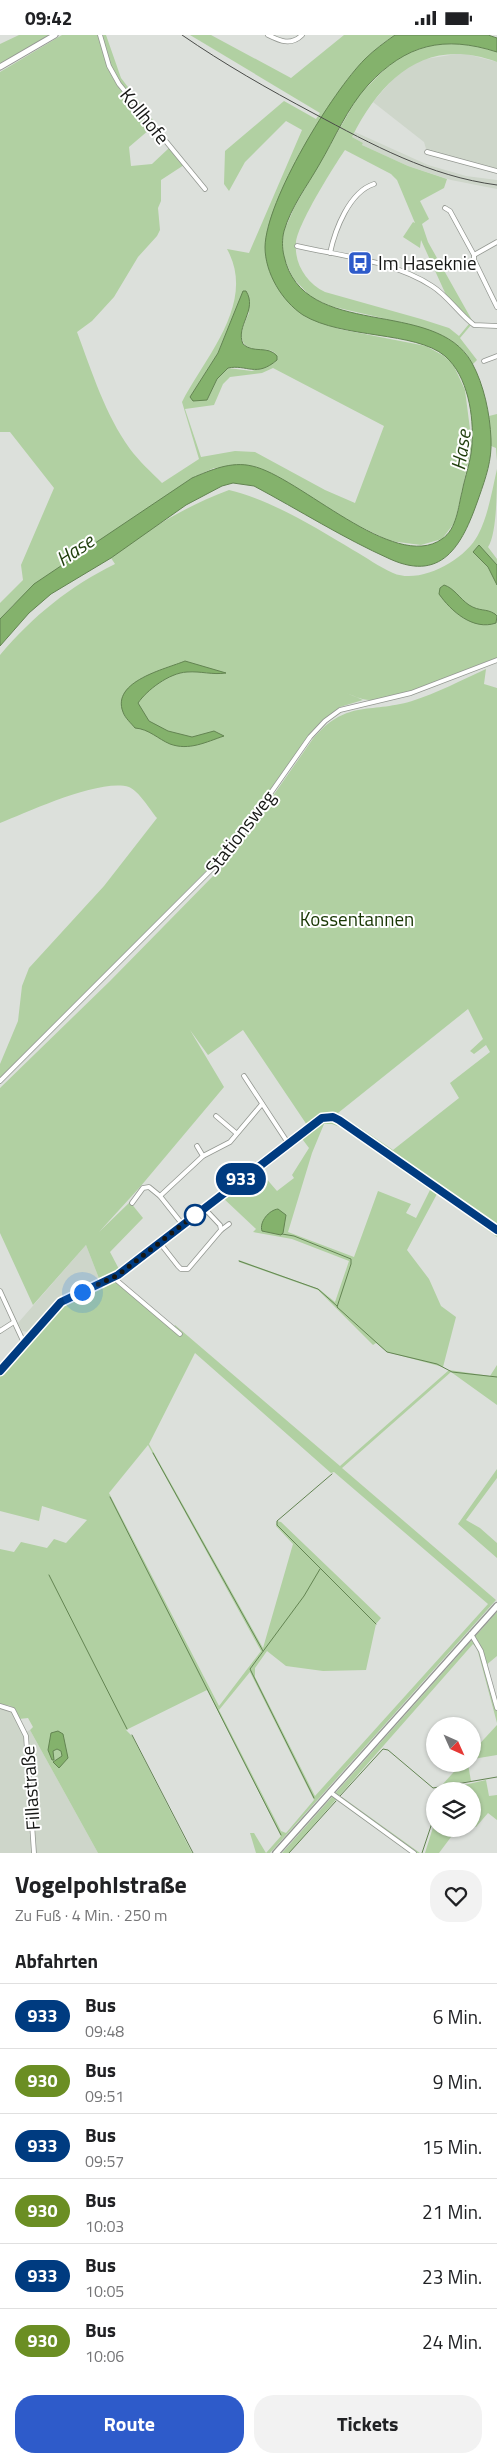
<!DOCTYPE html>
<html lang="de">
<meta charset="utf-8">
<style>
body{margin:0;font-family:"Titillium Web",sans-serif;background:#f2f2f2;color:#202124;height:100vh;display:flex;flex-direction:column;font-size:19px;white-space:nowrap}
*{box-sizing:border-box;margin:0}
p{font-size:16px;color:#757577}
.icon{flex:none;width:28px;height:28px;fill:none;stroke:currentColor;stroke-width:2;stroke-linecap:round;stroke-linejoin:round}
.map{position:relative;height:1818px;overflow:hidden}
.drawer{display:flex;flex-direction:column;background:#fff;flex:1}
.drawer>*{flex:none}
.badge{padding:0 10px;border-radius:16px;font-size:18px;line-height:32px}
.needle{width:32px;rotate:135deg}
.controls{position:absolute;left:426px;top:1682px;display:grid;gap:10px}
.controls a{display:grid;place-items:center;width:55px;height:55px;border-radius:50%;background:#fff;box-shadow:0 1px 4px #0004;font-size:25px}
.you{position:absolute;width:25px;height:25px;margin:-12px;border:4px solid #fff;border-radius:50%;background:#1a73e8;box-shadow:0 0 0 8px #1a73e833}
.map>.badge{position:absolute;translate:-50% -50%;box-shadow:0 0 0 2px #fff}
h2{padding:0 15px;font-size:19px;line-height:45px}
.round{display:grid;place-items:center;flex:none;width:52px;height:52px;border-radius:20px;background:#f2f2f2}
.head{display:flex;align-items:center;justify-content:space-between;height:85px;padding:0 15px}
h1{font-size:24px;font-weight:700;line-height:38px}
.button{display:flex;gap:10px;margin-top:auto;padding:10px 15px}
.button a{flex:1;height:58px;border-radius:20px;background:#2e5bca;color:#fff;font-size:20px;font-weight:700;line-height:58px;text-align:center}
.button a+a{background:#f2f2f2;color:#202124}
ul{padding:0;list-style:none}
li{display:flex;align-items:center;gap:15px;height:65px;padding:0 15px;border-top:1px solid #e0e0e0}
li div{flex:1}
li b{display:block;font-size:19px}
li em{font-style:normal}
li .badge{min-width:55px;font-weight:700;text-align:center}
.status{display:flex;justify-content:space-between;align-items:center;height:35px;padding:0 25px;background:#fff;direction:ltr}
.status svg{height:14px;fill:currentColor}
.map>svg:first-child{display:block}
.built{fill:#ced6ca}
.green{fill:#b1d0a2;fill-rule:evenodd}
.water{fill:#84b26c;stroke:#638452}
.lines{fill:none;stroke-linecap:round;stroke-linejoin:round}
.stream{stroke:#638452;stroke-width:1}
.street-casing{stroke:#949892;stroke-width:5.5}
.secondary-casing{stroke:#949892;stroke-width:7}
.primary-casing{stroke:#949892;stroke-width:8}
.street{stroke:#fff;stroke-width:4}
.secondary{stroke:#fff;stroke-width:5}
.primary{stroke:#fff;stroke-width:5.5}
.rail{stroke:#4a4c49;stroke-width:1}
.line-casing{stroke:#fff;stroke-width:11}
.line{stroke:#003b80;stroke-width:8}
.walk{stroke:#161715;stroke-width:5;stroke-dasharray:0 9}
.stop-dot{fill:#fff;stroke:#003b80;stroke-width:2.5}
.labels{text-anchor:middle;stroke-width:4;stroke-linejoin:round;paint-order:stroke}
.street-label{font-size:19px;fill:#161715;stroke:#fff}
.poi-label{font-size:19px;fill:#161715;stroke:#fff;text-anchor:start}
.park-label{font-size:19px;fill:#173502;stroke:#fff}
.water-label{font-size:20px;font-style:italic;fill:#22400f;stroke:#fff}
</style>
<div class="status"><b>09:42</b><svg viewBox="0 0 49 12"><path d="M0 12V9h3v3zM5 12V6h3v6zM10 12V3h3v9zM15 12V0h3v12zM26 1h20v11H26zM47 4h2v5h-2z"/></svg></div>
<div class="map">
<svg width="497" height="1818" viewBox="0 0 497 1818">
<rect width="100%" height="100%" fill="#dce0db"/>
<g class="built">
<path d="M463 18 497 27V136L427 117 424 107 373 67 393 44 408 31 425 24Z"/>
<path d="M355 97 428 130 466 141 497 145V154L451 145 408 131 362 110 363 108 352 102Z"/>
<path d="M86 1210 100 1246 56 1265 28 1297 22 1296 18 1288Z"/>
<path d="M0 1673 13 1677 24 1698 30 1695 98 1818H0Z"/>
</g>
<g class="green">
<path d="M19 0H50L0 29V9Z"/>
<path d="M62 0H106L121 43 156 89 129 112 131 131 152 129 169 113 184 130 161 145V166L158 173 160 195 157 201 138 222 114 262 92 286 77 297C92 337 105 379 130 414 139 426 151 437 162 448L199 424 182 367C205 322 257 268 227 214L249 218 302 95 286 86 245 127 229 156 224 149 225 116 284 66 316 84 320 78 190 0H211L291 43 344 0H395C331 40 300 129 267 194L302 279 339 294 426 311 444 321 453 329 465 355 472 410 455 487 442 504 421 510 390 506 353 488 272 440 253 431 214 433 192 443 83 517 13 570 0 584V568L23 545 21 530 54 453 10 397H0V37ZM241 263 249 278C242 293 234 311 257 315 262 315 267 314 272 316L275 318V327L252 336 228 333 217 344 207 365 190 362 218 318ZM273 333 384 391 355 468 325 455 255 417 235 416 201 422 185 374 214 370 223 349 230 342 262 338Z"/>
<path d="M458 7 477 10 497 17V27C427 1 382 42 352 102L363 108 362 110 408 131 447 144 444 153 420 166 429 184 422 189 428 207 473 287 447 262 421 205 420 213 403 202 413 187 415 188 397 145 391 139 345 115C334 131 297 190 296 208 294 228 306 248 325 257L421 284 449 293 459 301 469 289 471 290 460 303 477 325 473 329 465 317 382 283 330 271 311 262 293 243 284 223 282 210 284 196 295 171 359 60 393 26 407 18 439 8Z"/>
<path d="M497 379V426L496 413 491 411 489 381Z"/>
<path d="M497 434C497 452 497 500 488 512L497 524V623C463 634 403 667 370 665 361 665 352 660 344 657L363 665 340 672 313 695 228 814 0 1044V1029L18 986 22 951 29 933 104 851 157 783C150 775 139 756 129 752 100 743 28 777 0 788V620C33 581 70 551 115 529L111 523C146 495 186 471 229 455 273 466 315 492 353 515 366 522 379 532 393 538 420 550 465 525 478 500 488 481 492 456 497 434Z"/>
<path d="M486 634 484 649 497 653V1194L340 1084 321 1082 307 1090 243 995 208 1020 190 995 224 1052 140 1152 99 1197 130 1167 143 1183 110 1217 120 1236 100 1246 86 1210 33 1270 0 1198V1053L110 946 215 839 233 818 312 705C346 664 368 679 412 666 437 658 462 645 486 634ZM468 974 483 1004 470 1016 474 1019 486 1010 490 1017 450 1048 459 1063 393 1115 338 1078Z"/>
<path d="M328 1083 339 1086 497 1196V1202L437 1159 407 1215 429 1244 441 1271 456 1282 443 1332 387 1317 376 1308 373 1310 318 1255 239 1227V1225L319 1254 335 1267 349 1226 292 1204 253 1197 256 1194 222 1162 258 1134 277 1156 294 1143 292 1140 309 1113 300 1101ZM324 1089H332L340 1092 430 1155 416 1183 406 1178 411 1169 378 1156 354 1222 288 1197 312 1118Z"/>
<path d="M113 1246 118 1247 173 1293 175 1290 340 1431 449 1335 490 1341 497 1330V1370L451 1337 342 1433 496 1565 270 1818H256L250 1798H254L266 1818 281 1801 207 1655 126 1695 132 1701 192 1818H98L30 1695 33 1692 28 1683 19 1684 11 1671 0 1669V1514L14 1517 21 1507 47 1513 54 1504 66 1508 87 1485 42 1471 39 1486 0 1476V1339L62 1268ZM195 1318 331 1438 334 1437 488 1569 315 1761 255 1642V1633L267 1616 286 1631 323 1636 366 1635 376 1589 381 1583 281 1487 277 1486 276 1491 293 1509 263 1613 149 1409ZM148 1410 261 1616 219 1671 109 1458ZM250 1637 314 1765 286 1798 281 1796 219 1675Z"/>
<path d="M497 1434V1443L466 1485 480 1493 497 1508V1523L458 1489Z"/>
<path d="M497 1577V1621L485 1631 497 1673V1688L477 1613 473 1609 289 1818H282Z"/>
<path d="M497 1690V1720L473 1724V1716Z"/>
<path d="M461 1729H468L471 1746 442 1750Z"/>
<path d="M486 1745 489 1761 497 1760V1785L488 1778 476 1792 473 1790 472 1756H445L446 1754Z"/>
<path d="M342 1762 420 1818H410L338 1766Z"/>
<path d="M435 1786V1794H457L439 1818H425Z"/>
</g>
<g class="water">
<path d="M395 0H488L497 3V17C444 0 406 9 368 50 347 73 335 103 319 130 307 151 291 172 284 196 282 204 282 213 284 221 303 307 435 261 472 328 484 350 490 379 491 404 492 425 486 442 479 462 464 505 445 549 390 524 343 503 299 475 254 451L233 448 222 451 186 470 111 523 51 559 29 578 0 611V584L34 549 192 443C211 435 231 426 252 431 299 441 394 538 442 504 457 494 458 472 462 457 465 441 471 426 472 410 474 381 468 341 445 321 415 296 343 304 303 280 282 266 265 238 265 212 266 165 332 57 365 24 374 15 385 7 395 0Z"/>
<path d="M243 256H246C258 275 235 291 243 309 253 319 268 310 277 321V325C256 343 247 329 228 333L217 344 207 365 193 366 190 362 218 318Z"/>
<path d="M479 510 497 530V550L488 532 473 517Z"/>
<path d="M444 550C454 553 460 564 469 570 480 577 486 573 495 579L497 581 496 588C473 596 451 576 439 559L440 553Z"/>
<path d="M185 626 226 638C212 640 201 636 187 637 169 638 147 655 138 668L149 686 168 696 192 702 214 696 224 701C206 707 189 716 170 709 158 704 149 694 135 693 131 688 125 683 123 677 111 646 166 634 185 626Z"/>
<path d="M278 1174 286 1180 283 1198 281 1200 262 1196C259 1187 269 1175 278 1174Z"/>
<path d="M58 1696 63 1699 68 1723 59 1733 53 1727 62 1721 61 1716 57 1714 53 1716 54 1725H52L48 1715 51 1698Z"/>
</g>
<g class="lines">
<g class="stream">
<path d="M282 1199 294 1201 351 1224V1229L337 1272 387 1317 437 1329 452 1337 497 1342"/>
<path d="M239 1226 318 1254 337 1271"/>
<path d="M153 1418 263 1616"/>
<path d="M332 1439 277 1486V1490L376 1589"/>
<path d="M110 1462 281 1800"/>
<path d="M49 1540 127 1694"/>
<path d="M132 1700 193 1818"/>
<path d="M340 1761 383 1714 388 1715 433 1753 497 1742"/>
<path d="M314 1763 250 1634 304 1561 320 1534"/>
<path d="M289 1818 336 1766"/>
<path d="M422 1818 435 1779"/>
</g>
<defs>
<g id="street">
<path d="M100 0 109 31 119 49 205 154"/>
<path d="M268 0C280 6 291 11 302 0"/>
<path d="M427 117 497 136"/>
<path d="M445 173 450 176 474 220V225L497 272"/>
<path d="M297 211C341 221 394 226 432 251 448 261 459 279 474 290L497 291"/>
<path d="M330 218C335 195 349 157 374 149"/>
<path d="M474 220 497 207"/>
<path d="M484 326 497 321"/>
<path d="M244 1041 288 1108"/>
<path d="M0 1046 230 816 310 702 325 686 340 675 411 658 497 625"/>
<path d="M216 1081 236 1098"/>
<path d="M197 1111 203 1121"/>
<path d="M160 1161 203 1121 230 1107 262 1069"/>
<path d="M132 1168 143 1153 149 1152 160 1161 183 1190"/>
<path d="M221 1195 229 1189"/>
<path d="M160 1208 178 1231 181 1234H188L221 1195 220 1190 204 1173"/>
<path d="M114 1243 180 1299"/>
<path d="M0 1256 24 1308"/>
<path d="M0 1296 14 1287"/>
<path d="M0 1336 61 1267 118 1240 322 1083 333 1082 339 1085 497 1195"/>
<path d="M471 1599 481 1616 497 1673"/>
<path d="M0 1671 13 1675 26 1701 34 1818"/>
<path d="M330 1757 414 1818"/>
</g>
<path id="secondary" d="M0 32 55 0"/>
<path id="primary" d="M276 1818 497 1571"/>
</defs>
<use href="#street" class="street-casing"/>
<use href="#secondary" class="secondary-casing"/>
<use href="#primary" class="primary-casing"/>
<use href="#street" class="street"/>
<use href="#secondary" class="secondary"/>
<use href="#primary" class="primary"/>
<path class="rail" d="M182 0C224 29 268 54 313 78 373 110 429 141 497 150"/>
</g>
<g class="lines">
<defs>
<path id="line" d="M0 1336 61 1267 118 1240 322 1083 333 1082 339 1085 497 1195"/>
</defs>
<use href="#line" class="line-casing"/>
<use href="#line" class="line"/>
<path class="walk" d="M82 1257 118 1240 195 1180"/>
</g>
<defs>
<symbol id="bus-square" viewBox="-11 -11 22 22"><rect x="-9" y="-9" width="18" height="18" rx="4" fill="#2e5bca" stroke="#fff"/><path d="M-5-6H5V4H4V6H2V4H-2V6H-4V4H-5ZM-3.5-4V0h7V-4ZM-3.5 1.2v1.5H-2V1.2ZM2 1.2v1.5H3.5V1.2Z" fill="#fff"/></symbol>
</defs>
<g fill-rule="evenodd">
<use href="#bus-square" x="346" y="214" width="28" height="28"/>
</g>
<circle class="stop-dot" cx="195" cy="1180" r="10"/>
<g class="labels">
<g class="street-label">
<text transform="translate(145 81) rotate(51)" y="7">Kollhofe</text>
<text transform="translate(240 797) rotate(-52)" y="7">Stationsweg</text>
<text transform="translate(30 1753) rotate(-94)" y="7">Fillastraße</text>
</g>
<g class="poi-label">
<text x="378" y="235">Im Haseknie</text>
</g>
<g class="park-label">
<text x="357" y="891">Kossentannen</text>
</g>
<g class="water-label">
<text transform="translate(461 415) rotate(-81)" y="7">Hase</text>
<text transform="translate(75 515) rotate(-34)" y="7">Hase</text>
</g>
</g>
</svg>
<div class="controls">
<a><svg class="needle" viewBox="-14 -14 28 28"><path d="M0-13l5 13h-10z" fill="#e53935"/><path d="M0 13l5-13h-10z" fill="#757577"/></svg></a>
<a><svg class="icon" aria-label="layers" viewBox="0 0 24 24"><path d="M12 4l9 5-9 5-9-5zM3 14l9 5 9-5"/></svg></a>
</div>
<div class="you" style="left:82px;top:1257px"></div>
<b class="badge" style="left:241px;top:1144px;background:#003b80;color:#fff">933</b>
</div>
<section class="drawer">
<div class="head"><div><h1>Vogelpohlstraße</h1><p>Zu Fuß · 4 Min. · 250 m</p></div><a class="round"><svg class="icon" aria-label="heart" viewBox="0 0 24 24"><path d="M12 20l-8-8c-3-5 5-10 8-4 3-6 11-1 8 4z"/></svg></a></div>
<h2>Abfahrten</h2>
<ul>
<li><span class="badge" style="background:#003b80;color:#fff">933</span><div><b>Bus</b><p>09:48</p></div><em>6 Min.</em></li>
<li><span class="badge" style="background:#6b8e23;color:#fff">930</span><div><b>Bus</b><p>09:51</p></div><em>9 Min.</em></li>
<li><span class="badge" style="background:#003b80;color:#fff">933</span><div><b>Bus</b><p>09:57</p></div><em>15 Min.</em></li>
<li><span class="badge" style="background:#6b8e23;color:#fff">930</span><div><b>Bus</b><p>10:03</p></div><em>21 Min.</em></li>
<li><span class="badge" style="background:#003b80;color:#fff">933</span><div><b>Bus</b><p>10:05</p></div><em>23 Min.</em></li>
<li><span class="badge" style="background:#6b8e23;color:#fff">930</span><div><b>Bus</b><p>10:06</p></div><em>24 Min.</em></li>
</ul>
<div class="button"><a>Route</a><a>Tickets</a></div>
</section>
